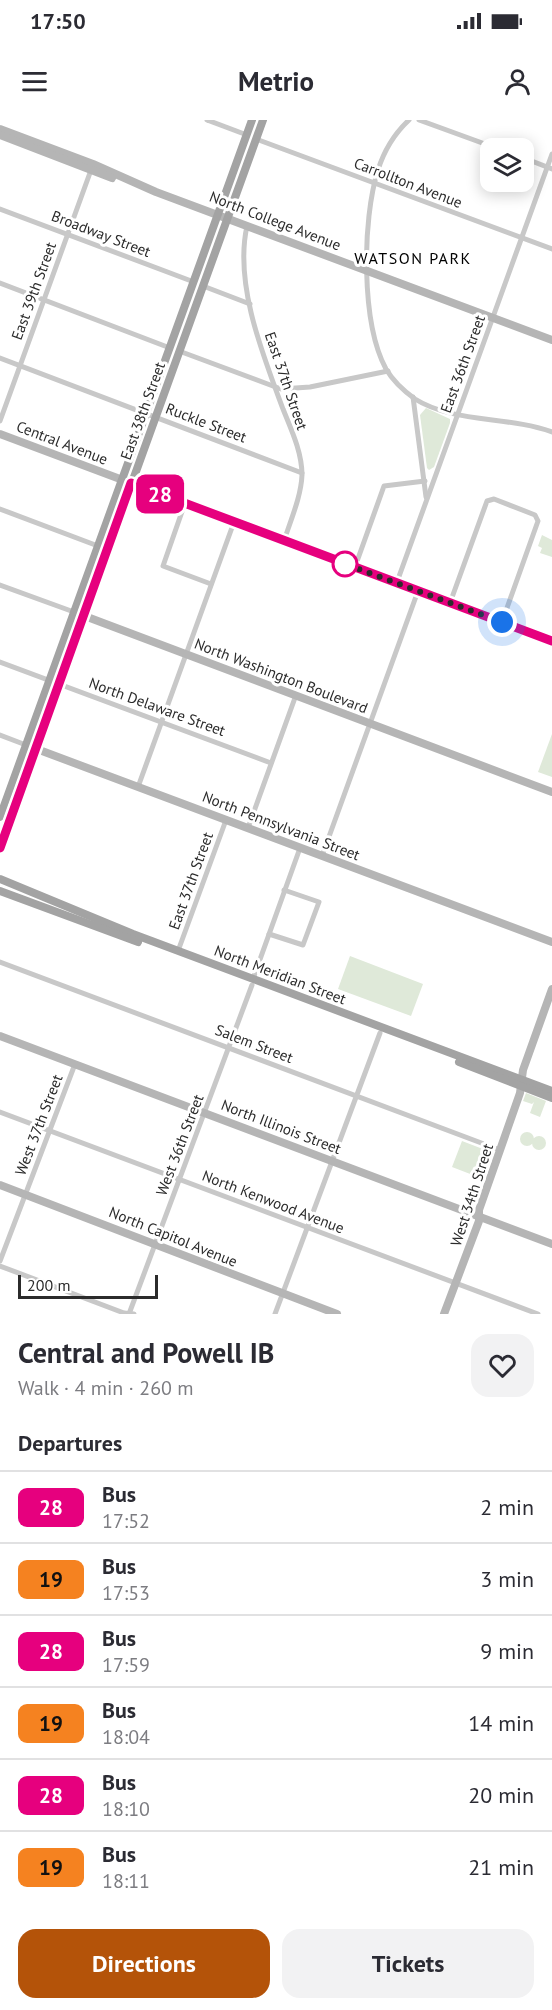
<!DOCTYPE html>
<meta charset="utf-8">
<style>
body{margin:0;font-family:"PT Sans",sans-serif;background:#f2f2f3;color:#2b2b33;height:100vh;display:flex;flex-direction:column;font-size:22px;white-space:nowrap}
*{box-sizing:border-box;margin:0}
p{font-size:20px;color:#7c7c81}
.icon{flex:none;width:33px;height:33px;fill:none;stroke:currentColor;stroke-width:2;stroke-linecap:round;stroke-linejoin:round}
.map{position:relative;height:1194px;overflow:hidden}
.side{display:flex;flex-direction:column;background:#fff;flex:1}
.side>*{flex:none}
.badge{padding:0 12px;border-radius:9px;font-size:21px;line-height:39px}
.controls{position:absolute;left:480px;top:18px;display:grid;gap:12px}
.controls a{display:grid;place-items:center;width:54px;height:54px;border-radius:12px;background:#fff;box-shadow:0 3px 15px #0003;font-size:30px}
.scale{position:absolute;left:18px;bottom:15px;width:140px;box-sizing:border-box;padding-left:6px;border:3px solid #2b2b2b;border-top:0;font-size:16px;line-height:21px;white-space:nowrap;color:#2b2b2b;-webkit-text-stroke:4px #fff;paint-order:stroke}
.you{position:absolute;width:30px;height:30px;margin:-15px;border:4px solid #fff;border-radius:50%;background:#1a73e8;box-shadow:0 0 0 9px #1a73e833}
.map>.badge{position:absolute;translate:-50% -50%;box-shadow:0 0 0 3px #fff}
h2{padding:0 18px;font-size:22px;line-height:54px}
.round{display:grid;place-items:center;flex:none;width:63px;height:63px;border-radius:18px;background:#f2f2f3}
.summary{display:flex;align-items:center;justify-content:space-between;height:102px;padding:0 18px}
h1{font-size:28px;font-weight:700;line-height:45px}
.primary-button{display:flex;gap:12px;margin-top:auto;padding:12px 18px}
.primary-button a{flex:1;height:69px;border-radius:18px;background:#b45309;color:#fff;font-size:24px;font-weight:700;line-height:69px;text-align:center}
.primary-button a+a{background:#f2f2f3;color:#2b2b33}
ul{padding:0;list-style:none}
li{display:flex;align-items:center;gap:18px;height:72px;padding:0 18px;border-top:2px solid #e1e1e2}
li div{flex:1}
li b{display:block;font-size:22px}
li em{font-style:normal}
li .badge{min-width:66px;font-weight:700;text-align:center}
.status{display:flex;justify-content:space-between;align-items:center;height:42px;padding:0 30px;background:#fff;direction:ltr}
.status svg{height:16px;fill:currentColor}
header{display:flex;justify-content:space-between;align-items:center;height:78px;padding:0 18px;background:#fff;font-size:27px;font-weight:700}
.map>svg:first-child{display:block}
.green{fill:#dfe9d9}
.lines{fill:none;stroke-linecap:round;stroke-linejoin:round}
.street{stroke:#c8c8c8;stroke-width:5}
.secondary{stroke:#b5b5b5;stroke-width:8}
.primary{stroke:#a3a3a3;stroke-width:8}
.line-casing{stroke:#fff;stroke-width:14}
.line{stroke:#e6007e;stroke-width:9}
.walk{stroke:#2b2b2b;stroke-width:6;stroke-dasharray:0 10.8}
.stop-dot{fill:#fff;stroke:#e6007e;stroke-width:3}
.labels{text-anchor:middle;stroke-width:6;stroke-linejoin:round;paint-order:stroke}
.street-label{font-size:15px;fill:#2b2b2b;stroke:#fff}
.neighbourhood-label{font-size:16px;letter-spacing:1.5px;fill:#000;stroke:#fff}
</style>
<div class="status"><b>17:50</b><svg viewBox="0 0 49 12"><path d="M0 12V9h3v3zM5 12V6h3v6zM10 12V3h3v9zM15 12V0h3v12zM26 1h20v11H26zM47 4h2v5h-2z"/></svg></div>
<header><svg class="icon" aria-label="menu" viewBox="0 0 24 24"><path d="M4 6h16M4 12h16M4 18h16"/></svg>Metrio<svg class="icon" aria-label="person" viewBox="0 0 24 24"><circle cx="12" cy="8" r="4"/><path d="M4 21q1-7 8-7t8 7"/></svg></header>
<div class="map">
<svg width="552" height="1194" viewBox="0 0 552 1194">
<rect width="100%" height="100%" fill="#fff"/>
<g class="green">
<path d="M426 288 450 299V303L434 347 429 350 427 348 420 295Z"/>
<path d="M542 415 552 420V437L540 433 542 428 538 426Z"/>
<path d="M552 614V657L538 652Z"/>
<path d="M350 836 423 864 411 896 338 869Z"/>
<path d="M526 973 546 981 540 997 530 993 534 982 532 984 523 981Z"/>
<circle cx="527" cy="1019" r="7"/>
<circle cx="539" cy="1023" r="7"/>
<path d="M462 1021 488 1031 487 1034 490 1036 483 1055 480 1053 478 1057 452 1047Z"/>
</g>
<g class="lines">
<g class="street">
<path d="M207 0 247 15"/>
<path d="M409 0C394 14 384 31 378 50 362 100 361 203 386 249 393 261 404 271 415 279 453 303 508 296 552 312"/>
<path d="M419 0 496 28"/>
<path d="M256 19 552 129"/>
<path d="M524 38 552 49"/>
<path d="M0 89 194 162"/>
<path d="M247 106C234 164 263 235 283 289 291 309 302 332 302 355 301 377 291 399 284 421"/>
<path d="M0 163 170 228"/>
<path d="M203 166 250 184"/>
<path d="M179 231 281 269 310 267 388 251"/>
<path d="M0 238 302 353"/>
<path d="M413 277 426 377"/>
<path d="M0 301 91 50"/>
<path d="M185 383 163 446 211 464"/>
<path d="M0 389 98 426"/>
<path d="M355 447 384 366 425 361"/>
<path d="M397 462 552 34"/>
<path d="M0 465 74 492"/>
<path d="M450 483 487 381 494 379 535 395 538 401 502 502"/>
<path d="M0 542 271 643"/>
<path d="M0 615 26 625"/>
<path d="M138 667 234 402"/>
<path d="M248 708 296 575"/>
<path d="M322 736 418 471"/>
<path d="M269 814 303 825 319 782 284 770"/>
<path d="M178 831 226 700"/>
<path d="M0 842 500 1030"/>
<path d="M253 859 300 728"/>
<path d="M0 992 538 1194"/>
<path d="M0 1141 75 944"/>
<path d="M0 1146 124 1193 134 1194"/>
<path d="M129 1194 252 865"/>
<path d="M275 1194 380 913"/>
</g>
<g class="secondary">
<path d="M0 9 93 44 156 72 552 220"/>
<path d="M0 15 112 58"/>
<path d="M0 314 552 521"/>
<path d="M74 492 552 672"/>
<path d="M26 625 552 822"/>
<path d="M0 916 552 1124"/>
<path d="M0 1065 337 1194"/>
<path d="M444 1194 479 1101V1090L520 973 523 950 552 869"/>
</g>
<g class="primary">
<path d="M0 697 252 0"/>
<path d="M0 728 263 0"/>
<path d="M0 759 133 814 552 971"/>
<path d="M0 771 138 822"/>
<path d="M459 942 552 978"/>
</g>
</g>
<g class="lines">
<defs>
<path id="line" d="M0 728 131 363 552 521"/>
</defs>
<use href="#line" class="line-casing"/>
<use href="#line" class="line"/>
<path class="walk" d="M345 444 337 441 502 502"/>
</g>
<circle class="stop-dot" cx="345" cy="444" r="12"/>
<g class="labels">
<g class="street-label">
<text transform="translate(408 63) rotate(21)" y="5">Carrollton Avenue</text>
<text transform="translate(275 101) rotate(21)" y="5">North College Avenue</text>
<text transform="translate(101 114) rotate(21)" y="5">Broadway Street</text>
<text transform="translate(34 171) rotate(-70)" y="5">East 39th Street</text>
<text transform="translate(463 244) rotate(-70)" y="5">East 36th Street</text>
<text transform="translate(286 261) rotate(71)" y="5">East 37th Street</text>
<text transform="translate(143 291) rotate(-70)" y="5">East 38th Street</text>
<text transform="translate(206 303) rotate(21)" y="5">Ruckle Street</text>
<text transform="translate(62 323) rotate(21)" y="5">Central Avenue</text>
<text transform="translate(281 556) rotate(21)" y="5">North Washington Boulevard</text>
<text transform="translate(157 587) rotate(20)" y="5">North Delaware Street</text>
<text transform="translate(281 706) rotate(21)" y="5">North Pennsylvania Street</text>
<text transform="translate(191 761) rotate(-70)" y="5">East 37th Street</text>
<text transform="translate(280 855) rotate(21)" y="5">North Meridian Street</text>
<text transform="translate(254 924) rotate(21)" y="5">Salem Street</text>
<text transform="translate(39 1005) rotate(-69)" y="5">West 37th Street</text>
<text transform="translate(281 1007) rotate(21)" y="5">North Illinois Street</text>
<text transform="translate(180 1025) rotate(-69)" y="5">West 36th Street</text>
<text transform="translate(472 1075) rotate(-72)" y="5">West 34th Street</text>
<text transform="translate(273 1082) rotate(21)" y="5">North Kenwood Avenue</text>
<text transform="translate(173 1117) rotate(22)" y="5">North Capitol Avenue</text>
</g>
<g class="neighbourhood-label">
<text x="413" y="144">WATSON PARK</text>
</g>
</g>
</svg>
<div class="controls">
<a><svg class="icon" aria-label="layers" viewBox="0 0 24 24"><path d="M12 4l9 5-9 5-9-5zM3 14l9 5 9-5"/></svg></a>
</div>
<div class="scale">200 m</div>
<div class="you" style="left:502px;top:502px"></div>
<b class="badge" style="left:160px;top:374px;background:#e6007e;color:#fff">28</b>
</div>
<section class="side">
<div class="summary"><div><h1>Central and Powell IB</h1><p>Walk · 4 min · 260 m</p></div><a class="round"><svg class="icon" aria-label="heart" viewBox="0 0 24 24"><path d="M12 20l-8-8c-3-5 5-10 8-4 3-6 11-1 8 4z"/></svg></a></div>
<h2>Departures</h2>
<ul>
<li><span class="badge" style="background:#e6007e;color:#fff">28</span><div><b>Bus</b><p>17:52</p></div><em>2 min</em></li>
<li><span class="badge" style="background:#f58220;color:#111">19</span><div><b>Bus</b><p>17:53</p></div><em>3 min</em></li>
<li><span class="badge" style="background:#e6007e;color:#fff">28</span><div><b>Bus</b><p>17:59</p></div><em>9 min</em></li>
<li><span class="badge" style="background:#f58220;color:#111">19</span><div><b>Bus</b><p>18:04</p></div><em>14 min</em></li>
<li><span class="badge" style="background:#e6007e;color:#fff">28</span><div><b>Bus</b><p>18:10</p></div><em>20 min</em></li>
<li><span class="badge" style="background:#f58220;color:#111">19</span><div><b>Bus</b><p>18:11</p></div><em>21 min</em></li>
</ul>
<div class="primary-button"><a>Directions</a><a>Tickets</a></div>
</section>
